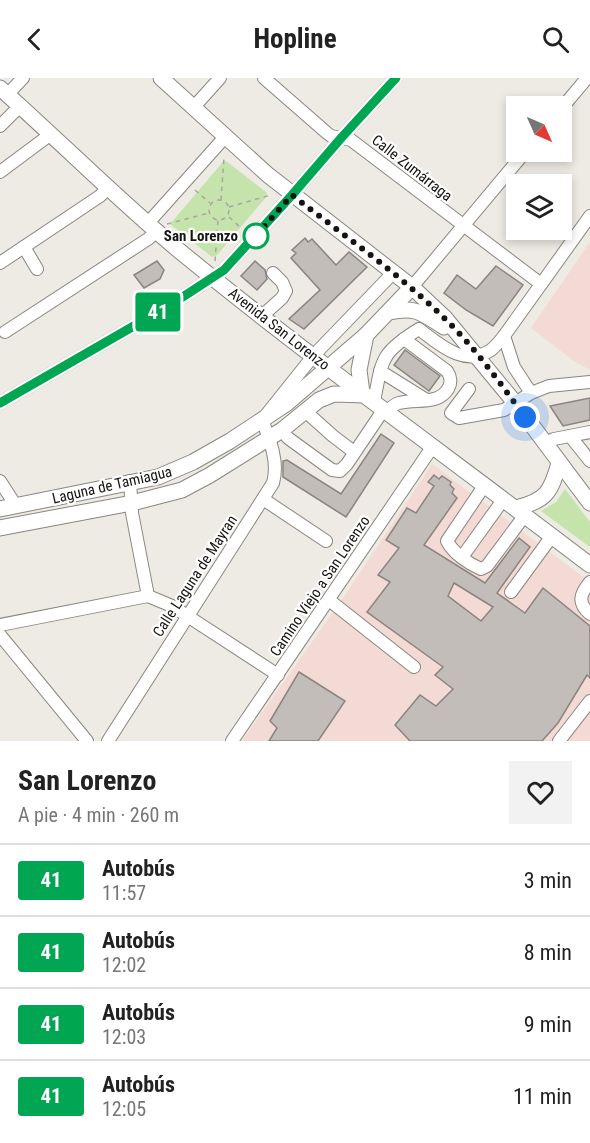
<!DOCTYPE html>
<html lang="es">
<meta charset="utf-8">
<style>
body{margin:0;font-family:"Roboto Condensed",sans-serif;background:#f2f2f2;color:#222;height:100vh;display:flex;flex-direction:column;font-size:22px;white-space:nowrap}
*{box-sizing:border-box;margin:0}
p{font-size:20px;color:#767676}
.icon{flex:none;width:33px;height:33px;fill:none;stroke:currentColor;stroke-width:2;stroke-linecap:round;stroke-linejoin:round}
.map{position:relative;height:663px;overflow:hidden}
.panel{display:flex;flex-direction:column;background:#fff;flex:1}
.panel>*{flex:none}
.badge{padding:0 12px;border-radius:4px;font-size:21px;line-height:39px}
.needle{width:39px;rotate:135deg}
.tools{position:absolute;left:506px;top:18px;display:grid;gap:12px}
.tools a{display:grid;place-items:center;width:66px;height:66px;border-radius:0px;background:#fff;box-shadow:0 3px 9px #0003;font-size:30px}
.you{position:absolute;width:30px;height:30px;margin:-15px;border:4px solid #fff;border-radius:50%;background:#1a73e8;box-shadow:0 0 0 9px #1a73e833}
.map>.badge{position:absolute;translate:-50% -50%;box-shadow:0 0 0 3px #fff}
.round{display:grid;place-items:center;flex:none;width:63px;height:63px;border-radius:0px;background:#f2f2f2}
.headline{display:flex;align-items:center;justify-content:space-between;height:102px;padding:0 18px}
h1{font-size:28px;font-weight:700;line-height:45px}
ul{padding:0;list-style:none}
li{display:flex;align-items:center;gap:18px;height:72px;padding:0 18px;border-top:2px solid #e0e0e0}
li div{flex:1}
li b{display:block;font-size:22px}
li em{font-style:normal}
li .badge{min-width:66px;font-weight:700;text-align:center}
header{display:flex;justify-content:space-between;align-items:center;height:78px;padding:0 18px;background:#fff;font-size:27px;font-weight:700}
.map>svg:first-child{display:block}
.industrial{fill:#f4dad4}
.green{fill:#c5e4ab}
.building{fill:#c3bdb9;stroke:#8a8480;stroke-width:1.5;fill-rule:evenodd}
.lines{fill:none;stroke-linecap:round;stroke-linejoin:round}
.minor-casing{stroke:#8a8681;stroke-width:14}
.major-casing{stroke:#8a8681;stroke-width:17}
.path{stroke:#a9a6a1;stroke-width:1.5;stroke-dasharray:4.5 4.5;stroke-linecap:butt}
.minor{stroke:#fff;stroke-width:12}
.major{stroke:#fff;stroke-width:15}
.line-casing{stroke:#fff;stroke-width:14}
.line{stroke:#00a651;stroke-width:9}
.walk{stroke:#151412;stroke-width:6;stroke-dasharray:0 10.8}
.stop-dot{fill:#fff;stroke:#00a651;stroke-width:3}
.labels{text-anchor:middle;stroke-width:4.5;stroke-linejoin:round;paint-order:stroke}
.street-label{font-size:15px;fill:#151412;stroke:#fff}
.stop-label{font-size:15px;font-weight:bold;fill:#151412;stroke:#fff;text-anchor:end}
</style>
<header><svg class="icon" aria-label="back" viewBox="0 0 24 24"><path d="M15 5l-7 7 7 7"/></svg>Hopline<svg class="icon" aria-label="search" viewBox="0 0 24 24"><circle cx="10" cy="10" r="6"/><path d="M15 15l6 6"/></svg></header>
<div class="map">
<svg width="590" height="663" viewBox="0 0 590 663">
<rect width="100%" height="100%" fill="#eeeae4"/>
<g class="industrial">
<path d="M590 164V292L574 283 531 250Z"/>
<path d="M432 386 590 504V663H242L343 520Z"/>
</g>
<g class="green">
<path d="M226 83 266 114 267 118 217 177 212 179 170 146 222 85Z"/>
<path d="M565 411 590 444V469L541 433 556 424Z"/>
</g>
<g class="building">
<path d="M305 160 308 164 312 161 336 187 349 174 367 189 304 251 289 241 320 212 291 180 296 175 292 172Z"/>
<path d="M157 183 164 192 160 201 144 210 134 197Z"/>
<path d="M255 183 265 192 267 201 257 212 241 198Z"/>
<path d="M496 188 523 207 493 248 466 232 444 215 457 197 476 211Z"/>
<path d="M405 272 440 298 429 313 394 287Z"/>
<path d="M590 320V342L563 348 550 328Z"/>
<path d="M381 356 394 365 346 439 283 399V383L287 382 341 416Z"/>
<path d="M434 397 439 401 442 398 451 404 450 407 454 411 452 415 457 420 424 467 485 505 519 460 530 469 497 515 525 535 543 510 590 548V600L587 597 558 645 542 663H410L395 647 420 617 436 628 453 611 435 597 443 589 367 534 390 504 378 497 399 470 386 462 407 430 416 435 434 408 428 404ZM454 505 493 529 481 543 448 518Z"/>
<path d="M299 594 345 623 318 663H269L277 650 270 643Z"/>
</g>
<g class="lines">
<defs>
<g id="minor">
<path d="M264 0 327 55 331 58 351 62 541 206"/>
<path d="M7 17 23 0"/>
<path d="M193 30 220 0"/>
<path d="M561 31 587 0"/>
<path d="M0 48 20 28"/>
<path d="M0 94 51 56"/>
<path d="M148 145 225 59"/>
<path d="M24 169 37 191"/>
<path d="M0 185 100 118 108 110"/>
<path d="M412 209 525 74"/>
<path d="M262 238 282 220 286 213 282 204 273 195"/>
<path d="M5 254 148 161 157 153"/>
<path d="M504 258 514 289 531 315"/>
<path d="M380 293 425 321"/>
<path d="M469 311 451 335 459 340 504 332 531 315 549 308 590 304"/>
<path d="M374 324C382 282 380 275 419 251 439 266 464 290 491 272 496 268 500 263 504 258L590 138"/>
<path d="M0 325 172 226 224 192 292 117 342 59 396 0"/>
<path d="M305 333 333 358 354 374"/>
<path d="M387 334C391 330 394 326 399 325 416 320 437 328 448 311 452 304 451 299 447 293L404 261"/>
<path d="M282 352 288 360 332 392 340 393 347 386 384 331"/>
<path d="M570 358 590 383"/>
<path d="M545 365 554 361 590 354"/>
<path d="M0 403 16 428"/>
<path d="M130 403 132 435 148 518"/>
<path d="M484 408 447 463C453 475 469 486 481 491L487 488 525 437"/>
<path d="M263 421 326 463"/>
<path d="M462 479 503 422"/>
<path d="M590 504C580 516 577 525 590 536"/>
<path d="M511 514 552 458"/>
<path d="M148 518 172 528 278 597"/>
<path d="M329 522 414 589"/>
<path d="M0 547 148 518"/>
<path d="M0 557 87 663"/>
<path d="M108 663 273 405C279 384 270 362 262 342L314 277 393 195"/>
<path d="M232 663 433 368"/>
<path d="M559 663 590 623"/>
</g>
<g id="major">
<path d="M161 0 268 97 412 209 445 240 516 326 590 425"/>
<path d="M0 10C61 64 119 123 182 175 314 283 454 383 590 487"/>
<path d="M389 234C416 228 422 235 444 249"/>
<path d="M362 315 359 292 366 257"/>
<path d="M516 430C546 423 551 414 559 385"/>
<path d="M0 431 158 399 193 384 230 363 286 326 366 257 412 209"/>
<path d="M0 450 132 425 182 412 210 397 282 352 319 322 334 316 365 317"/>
</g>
</defs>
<use href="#minor" class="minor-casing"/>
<use href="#major" class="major-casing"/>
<g class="path">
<path d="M195 112 210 125"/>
<circle cx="219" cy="132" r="10"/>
<path d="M221 122 224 79"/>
<path d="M229 129 271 117"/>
<path d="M229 139 242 151"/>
<path d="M167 146 209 135"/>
<path d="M215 183 218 142"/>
</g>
<use href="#minor" class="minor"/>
<use href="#major" class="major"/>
</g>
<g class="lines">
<defs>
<path id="line" d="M0 325 172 226 224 192 292 117 342 59 396 0"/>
</defs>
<use href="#line" class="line-casing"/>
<use href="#line" class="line"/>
<path class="walk" d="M256 158 253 161 292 117C343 157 397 194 443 239 474 268 500 305 525 339"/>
</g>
<circle class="stop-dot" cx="256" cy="158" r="12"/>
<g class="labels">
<g class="street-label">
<text transform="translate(412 90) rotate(38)" y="5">Calle Zumárraga</text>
<text transform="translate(279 251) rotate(38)" y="5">Avenida San Lorenzo</text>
<text transform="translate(112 407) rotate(-13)" y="5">Laguna de Tamiagua</text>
<text transform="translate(195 498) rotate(-57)" y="5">Calle Laguna de Mayran</text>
<text transform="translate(320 508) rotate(-56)" y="5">Camino Viejo a San Lorenzo</text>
</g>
<g class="stop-label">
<text x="238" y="163">San Lorenzo</text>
</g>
</g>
</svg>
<div class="tools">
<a><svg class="needle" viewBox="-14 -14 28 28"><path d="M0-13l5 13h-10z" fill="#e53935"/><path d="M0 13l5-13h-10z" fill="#767676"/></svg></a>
<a><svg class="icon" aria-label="layers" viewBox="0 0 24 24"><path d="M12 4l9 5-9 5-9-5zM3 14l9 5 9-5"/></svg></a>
</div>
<div class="you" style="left:525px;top:339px"></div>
<b class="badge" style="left:158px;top:234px;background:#00a651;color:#fff">41</b>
</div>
<section class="panel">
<div class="headline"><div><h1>San Lorenzo</h1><p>A pie · 4 min · 260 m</p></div><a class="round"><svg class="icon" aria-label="heart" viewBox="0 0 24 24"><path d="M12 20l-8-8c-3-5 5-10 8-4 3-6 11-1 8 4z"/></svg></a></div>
<ul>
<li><span class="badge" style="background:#00a651;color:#fff">41</span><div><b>Autobús</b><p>11:57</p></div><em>3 min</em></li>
<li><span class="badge" style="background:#00a651;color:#fff">41</span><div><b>Autobús</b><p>12:02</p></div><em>8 min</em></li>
<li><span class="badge" style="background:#00a651;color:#fff">41</span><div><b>Autobús</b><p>12:03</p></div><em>9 min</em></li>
<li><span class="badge" style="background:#00a651;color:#fff">41</span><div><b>Autobús</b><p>12:05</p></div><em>11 min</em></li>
</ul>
</section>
